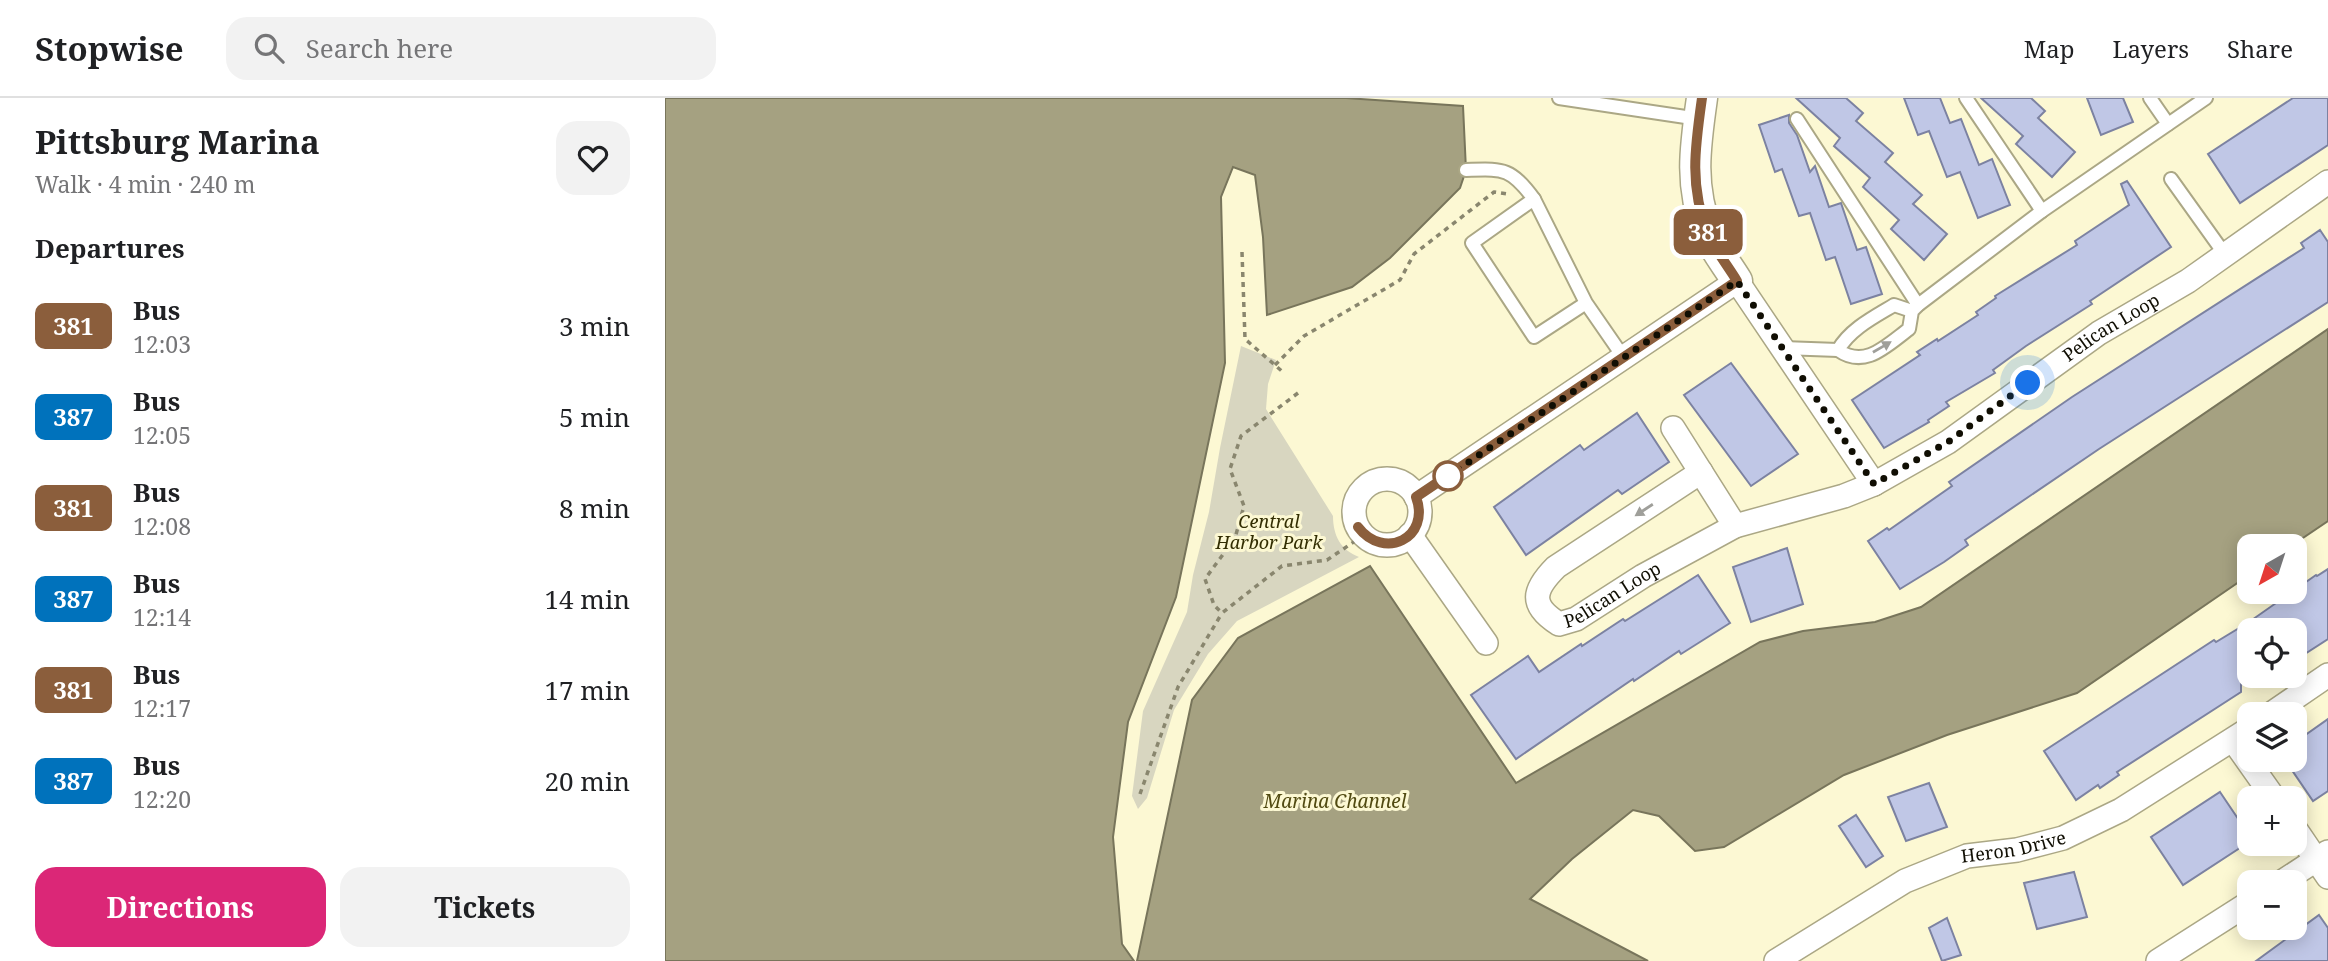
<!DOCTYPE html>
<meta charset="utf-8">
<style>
body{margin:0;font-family:"Noto Serif",serif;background:#f2f2f2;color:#202124;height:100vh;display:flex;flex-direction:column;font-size:26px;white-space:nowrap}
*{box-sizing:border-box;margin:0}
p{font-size:23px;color:#757577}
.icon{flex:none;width:38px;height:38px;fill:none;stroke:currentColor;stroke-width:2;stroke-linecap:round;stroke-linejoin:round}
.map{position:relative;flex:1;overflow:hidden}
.panel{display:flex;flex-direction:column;background:#fff;width:665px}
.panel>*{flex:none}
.badge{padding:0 14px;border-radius:10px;font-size:24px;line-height:46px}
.needle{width:46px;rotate:219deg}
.tools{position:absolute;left:1572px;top:436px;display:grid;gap:14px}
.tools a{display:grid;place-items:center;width:70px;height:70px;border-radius:14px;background:#fff;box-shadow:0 4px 18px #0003;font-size:35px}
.you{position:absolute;width:35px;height:35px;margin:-18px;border:5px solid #fff;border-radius:50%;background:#1a73e8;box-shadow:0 0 0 10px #1a73e833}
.map>.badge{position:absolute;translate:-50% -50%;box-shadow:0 0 0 4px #fff}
h2{padding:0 35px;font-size:26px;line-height:63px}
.round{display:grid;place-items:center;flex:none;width:74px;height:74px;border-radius:21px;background:#f2f2f2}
.overview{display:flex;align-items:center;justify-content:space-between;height:119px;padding:0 35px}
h1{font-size:33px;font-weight:700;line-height:52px}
.cta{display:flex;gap:14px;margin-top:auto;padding:14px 35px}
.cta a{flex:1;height:80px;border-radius:21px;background:#db2777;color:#fff;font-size:28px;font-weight:700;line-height:80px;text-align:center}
.cta a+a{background:#f2f2f2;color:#202124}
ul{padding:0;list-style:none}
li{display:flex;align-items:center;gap:21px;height:91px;padding:0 35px}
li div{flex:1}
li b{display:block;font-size:26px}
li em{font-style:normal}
li .badge{min-width:77px;font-weight:700;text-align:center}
header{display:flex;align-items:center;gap:42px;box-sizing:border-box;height:98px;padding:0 35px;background:#fff;border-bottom:2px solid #e0e0e0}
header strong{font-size:33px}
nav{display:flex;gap:38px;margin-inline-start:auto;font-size:24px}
.search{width:490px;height:63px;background:#f2f2f2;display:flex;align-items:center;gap:18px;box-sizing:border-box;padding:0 24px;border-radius:21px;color:#757577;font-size:26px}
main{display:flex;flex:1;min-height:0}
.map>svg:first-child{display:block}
.green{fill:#d8d6c0}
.water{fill:#a5a181;stroke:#78755b;stroke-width:2}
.building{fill:#c0c7e6;stroke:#7c82a1;stroke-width:2}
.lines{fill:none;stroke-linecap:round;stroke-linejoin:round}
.service-casing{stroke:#aba785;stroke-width:16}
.minor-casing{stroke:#aba785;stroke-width:26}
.tertiary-casing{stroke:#aba785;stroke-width:33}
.path{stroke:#89866e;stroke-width:3.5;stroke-dasharray:5 5;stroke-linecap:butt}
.service{stroke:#fff;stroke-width:12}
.minor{stroke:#fff;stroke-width:23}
.tertiary{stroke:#fff;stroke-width:30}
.oneway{fill:#9f9f9a}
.line-casing{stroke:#fff;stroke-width:16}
.line{stroke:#8b5e3c;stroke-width:10}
.walk{stroke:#100e03;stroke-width:7;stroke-dasharray:0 12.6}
.stop-dot{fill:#fff;stroke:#8b5e3c;stroke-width:3.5}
.labels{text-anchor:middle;stroke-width:6;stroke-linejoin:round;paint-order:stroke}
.street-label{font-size:18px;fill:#100e03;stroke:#fcf8d3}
.park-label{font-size:18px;font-style:italic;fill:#322d02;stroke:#fcf8d3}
.water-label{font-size:19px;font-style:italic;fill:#514a11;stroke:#fcf8d3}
</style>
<header>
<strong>Stopwise</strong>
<div class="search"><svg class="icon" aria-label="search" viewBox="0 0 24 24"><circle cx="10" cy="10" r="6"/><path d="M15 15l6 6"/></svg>Search here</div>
<nav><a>Map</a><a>Layers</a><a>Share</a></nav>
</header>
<main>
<section class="panel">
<div class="overview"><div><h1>Pittsburg Marina</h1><p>Walk · 4 min · 240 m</p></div><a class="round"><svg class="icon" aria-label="heart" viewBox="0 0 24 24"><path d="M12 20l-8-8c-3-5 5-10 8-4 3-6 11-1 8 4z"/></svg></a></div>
<h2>Departures</h2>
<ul>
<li><span class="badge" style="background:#8b5e3c;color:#fff">381</span><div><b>Bus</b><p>12:03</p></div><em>3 min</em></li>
<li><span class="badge" style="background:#0072bc;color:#fff">387</span><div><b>Bus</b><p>12:05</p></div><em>5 min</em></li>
<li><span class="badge" style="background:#8b5e3c;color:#fff">381</span><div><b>Bus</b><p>12:08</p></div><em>8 min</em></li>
<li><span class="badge" style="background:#0072bc;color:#fff">387</span><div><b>Bus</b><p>12:14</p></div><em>14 min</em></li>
<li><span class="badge" style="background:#8b5e3c;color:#fff">381</span><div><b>Bus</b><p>12:17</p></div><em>17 min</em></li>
<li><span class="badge" style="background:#0072bc;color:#fff">387</span><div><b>Bus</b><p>12:20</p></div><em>20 min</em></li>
</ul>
<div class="cta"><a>Directions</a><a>Tickets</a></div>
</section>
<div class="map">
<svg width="1663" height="863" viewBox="0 0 1663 863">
<rect width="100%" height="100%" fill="#fcf8d3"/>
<path class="green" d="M576 248 611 262 603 286 601 311 668 418C668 438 676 452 694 459L572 523 543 556 509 612 482 700 473 711 467 698 478 613 522 514 528 477 544 414 555 350Z"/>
<g class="water">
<path d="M0 0H681L798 8 801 72 795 90 725 160 687 189 602 217 598 139 590 77 568 69 556 99 560 265 511 499 463 624 448 739 457 846 469 863H0Z"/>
<path d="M1663 231V423L1626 448H1584V477L1412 595 1282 637 1179 677 1059 749 1030 753 994 718 968 712 907 761 865 801 983 863H472L527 602 573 540 705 468 851 685 1095 544 1138 533 1210 524 1256 509Z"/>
</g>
<g class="building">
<path d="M1131 0H1181L1198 15 1191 23 1228 55 1220 64 1257 97 1248 106 1282 136 1259 162 1226 131 1234 122 1198 89 1205 80 1169 48 1175 40Z"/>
<path d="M1239 0H1275L1285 25 1296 21 1314 67 1327 61 1345 107 1313 120 1295 74 1282 79 1264 33 1253 37Z"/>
<path d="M1316 0H1366L1380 13 1373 20 1410 54 1387 79 1351 46 1358 38Z"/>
<path d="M1422 0H1458L1468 24 1436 37Z"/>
<path d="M1628 0H1663V47L1575 105 1543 56Z"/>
<path d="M1124 17V25L1132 37 1145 74 1150 68 1164 109 1176 105 1192 152 1201 149 1217 196 1186 206 1170 159 1161 162 1145 115 1134 118 1117 71 1110 74 1094 27Z"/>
<path d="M1462 83 1506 149 1425 203 1427 206 1361 248 1328 272 1330 275 1281 304 1284 308 1263 322 1264 324 1219 350 1187 302 1255 257 1252 254 1272 241 1273 243 1313 217 1311 214 1331 200 1330 198 1412 147 1410 143 1464 107 1456 86Z"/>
<path d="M1655 132 1663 144V204L1434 351 1300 442 1303 447 1279 464 1235 491 1203 443 1222 430 1224 432 1287 388 1284 384 1407 299 1639 150 1636 145Z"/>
<path d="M1066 265 1133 356 1086 388 1019 297Z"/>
<path d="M972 315 1004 364 957 396 953 392 861 457 829 409 915 347 919 352Z"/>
<path d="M1122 450 1138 506 1086 524 1068 469Z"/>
<path d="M1663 471V541L1629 563V532H1584V565L1576 554V594L1452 674 1454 677 1435 690 1433 687 1411 702 1379 653 1549 542 1551 544 1584 524 1651 477 1652 478Z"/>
<path d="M1033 477 1065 525 1016 556 1014 553 969 583 968 581 851 661 806 597 863 558 874 574 916 546 917 548 958 521 960 523Z"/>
<path d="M1663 621V693L1648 703 1620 662H1629V645Z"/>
<path d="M1264 685 1282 729 1241 743 1223 699Z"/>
<path d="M1555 694 1584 737V744L1518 787 1486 739Z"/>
<path d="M1191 717 1218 758 1201 769 1174 728Z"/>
<path d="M1409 774 1422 819 1372 831 1359 785Z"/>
<path d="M1654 817 1663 830V863H1591Z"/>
<path d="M1282 820 1296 857 1277 863 1264 830Z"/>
</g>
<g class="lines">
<defs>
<g id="service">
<path d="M894 0 1034 21"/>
<path d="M1301 0 1377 113"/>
<path d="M1485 0 1503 26"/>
<path d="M1132 21 1253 207"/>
<path d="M801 72C838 71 845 69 869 101"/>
<path d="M1506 81 1561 158"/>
<path d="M921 205 869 101 807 145 869 239 921 205 959 260"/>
<path d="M1247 213 1229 207C1209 219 1185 231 1173 252 1200 271 1221 248 1244 231L1247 213 1253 207 1377 113 1541 0"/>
<path d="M1118 250 1173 252"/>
</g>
<g id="minor">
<path d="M1008 330 1070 428"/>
<path id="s1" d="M1036 374 891 469C868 492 864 507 894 526L911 521 978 478 1070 428 1179 398 1209 386 1283 344 1434 235 1523 183 1663 84"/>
<circle cx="722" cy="414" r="33"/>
<path d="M751 399 1072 183 1209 386"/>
<path d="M745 437 821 545"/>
<path d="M1606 616 1663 577"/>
<path d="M1568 642 1609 700"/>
<path d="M1629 729 1663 779"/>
<path d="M1617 784 1663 754"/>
<path id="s2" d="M1111 863 1240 783 1302 758 1352 752 1398 740 1456 712 1584 631"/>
<path d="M1493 863 1584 805"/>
</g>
<path id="tertiary" d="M1037 0C1030 49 1024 88 1043 136 1050 152 1063 168 1072 183"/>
</defs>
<use href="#service" class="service-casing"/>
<use href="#minor" class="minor-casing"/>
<use href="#tertiary" class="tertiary-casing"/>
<g class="path">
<path d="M577 154 580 241 619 275"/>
<path d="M610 267 639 238 735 182 749 156 829 94 842 96"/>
<path d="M633 295 576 338 565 371 579 408 570 440 540 481 549 507 557 515 617 468 662 462 699 437"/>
<path d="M475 696 513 589 557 515"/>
</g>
<use href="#service" class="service"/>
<use href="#minor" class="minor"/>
<use href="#tertiary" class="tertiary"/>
</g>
<defs><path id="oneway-solid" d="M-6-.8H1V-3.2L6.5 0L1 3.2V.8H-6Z" transform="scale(1.75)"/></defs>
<g class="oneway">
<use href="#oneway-solid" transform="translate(1217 249) rotate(-30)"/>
<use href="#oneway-solid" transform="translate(979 412) rotate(147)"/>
</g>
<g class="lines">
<defs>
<path id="line" d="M693 429C719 463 766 440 751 399L1072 183C1063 168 1050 152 1043 136 1024 88 1030 49 1037 0"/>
</defs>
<use href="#line" class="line-casing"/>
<use href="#line" class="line"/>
<path class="walk" d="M783 378 1072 183 1209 386 1283 344 1363 285"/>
</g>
<circle class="stop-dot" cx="783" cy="378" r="14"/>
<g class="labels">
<g class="street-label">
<text dy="6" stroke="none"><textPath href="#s1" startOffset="877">Pelican Loop</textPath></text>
<text dy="6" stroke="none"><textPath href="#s1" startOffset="306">Pelican Loop</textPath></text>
<text dy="6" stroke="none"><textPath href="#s2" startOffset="266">Heron Drive</textPath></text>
</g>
<g class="park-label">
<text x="604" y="430">Central<tspan x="604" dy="21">Harbor Park</tspan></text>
</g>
<g class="water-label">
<text x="670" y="710">Marina Channel</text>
</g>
</g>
</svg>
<div class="tools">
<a><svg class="needle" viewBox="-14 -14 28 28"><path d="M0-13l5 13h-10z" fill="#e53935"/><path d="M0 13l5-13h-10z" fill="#757577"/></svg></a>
<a><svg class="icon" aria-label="locate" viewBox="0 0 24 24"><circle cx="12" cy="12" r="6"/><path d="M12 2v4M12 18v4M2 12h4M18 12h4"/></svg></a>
<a><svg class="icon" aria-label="layers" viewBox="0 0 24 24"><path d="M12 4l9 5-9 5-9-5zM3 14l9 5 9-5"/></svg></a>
<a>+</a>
<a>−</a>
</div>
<div class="you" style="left:1363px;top:285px"></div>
<b class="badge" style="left:1043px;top:134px;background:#8b5e3c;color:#fff">381</b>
</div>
</main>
